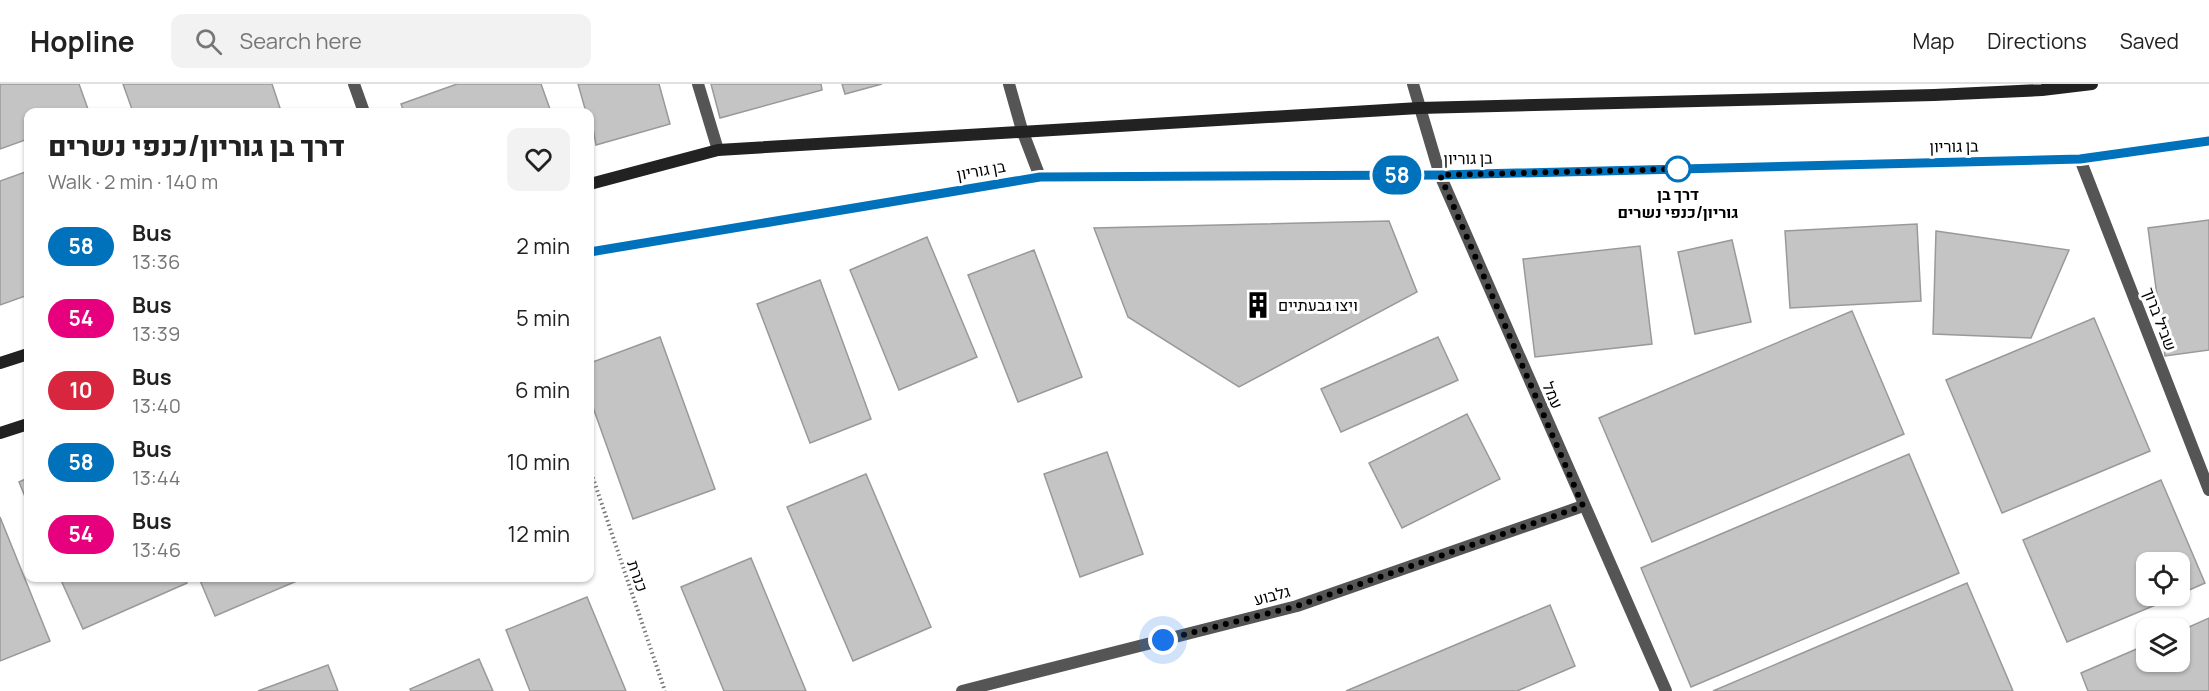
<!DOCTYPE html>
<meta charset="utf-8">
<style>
body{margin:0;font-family:Manrope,Heebo,sans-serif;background:#f2f2f2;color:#222;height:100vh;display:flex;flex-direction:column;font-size:22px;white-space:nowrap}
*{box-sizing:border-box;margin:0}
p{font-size:20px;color:#767676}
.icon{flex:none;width:33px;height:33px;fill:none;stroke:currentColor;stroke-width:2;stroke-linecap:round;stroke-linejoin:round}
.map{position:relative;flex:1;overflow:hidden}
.drawer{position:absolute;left:24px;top:24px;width:570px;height:474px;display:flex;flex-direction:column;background:#fff;border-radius:12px;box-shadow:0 2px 4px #0004}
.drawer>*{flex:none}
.badge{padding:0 12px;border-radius:20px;font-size:21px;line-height:39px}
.controls{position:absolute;left:2136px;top:468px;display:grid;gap:12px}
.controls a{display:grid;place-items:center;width:54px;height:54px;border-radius:12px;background:#fff;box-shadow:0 2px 4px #0004;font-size:30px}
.you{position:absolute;width:30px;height:30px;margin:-15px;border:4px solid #fff;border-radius:50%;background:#1a73e8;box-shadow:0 0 0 9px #1a73e833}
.map>.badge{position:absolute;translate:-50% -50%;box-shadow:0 0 0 3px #fff}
.round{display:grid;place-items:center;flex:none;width:63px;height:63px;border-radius:12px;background:#f2f2f2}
.head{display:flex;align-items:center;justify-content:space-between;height:102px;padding:0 24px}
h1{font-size:28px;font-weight:800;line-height:45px}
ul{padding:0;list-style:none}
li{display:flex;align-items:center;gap:18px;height:72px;padding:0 24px}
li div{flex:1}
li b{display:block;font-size:22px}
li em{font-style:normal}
li .badge{min-width:66px;font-weight:700;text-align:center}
header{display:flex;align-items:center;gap:36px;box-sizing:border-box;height:84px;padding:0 30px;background:#fff;border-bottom:2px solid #e0e0e0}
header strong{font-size:28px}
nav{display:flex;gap:33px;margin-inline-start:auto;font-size:21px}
.search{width:420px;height:54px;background:#f2f2f2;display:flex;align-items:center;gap:15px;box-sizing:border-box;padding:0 21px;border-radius:12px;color:#767676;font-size:22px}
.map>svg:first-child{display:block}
.building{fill:#c4c4c4;stroke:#999;stroke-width:1.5}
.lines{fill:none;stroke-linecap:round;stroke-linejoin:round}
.path{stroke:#777;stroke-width:4;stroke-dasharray:1.5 3;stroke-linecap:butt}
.street{stroke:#555;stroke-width:12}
.secondary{stroke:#222;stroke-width:12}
.line-casing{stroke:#fff;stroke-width:14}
.line{stroke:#0072bc;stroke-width:9}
.walk{stroke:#000;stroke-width:6;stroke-dasharray:0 10.8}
.stop-dot{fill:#fff;stroke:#0072bc;stroke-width:3}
.labels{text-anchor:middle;stroke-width:6;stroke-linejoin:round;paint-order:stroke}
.street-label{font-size:16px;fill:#000;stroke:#fff}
.stop-label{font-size:16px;font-weight:bold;fill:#000;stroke:#fff}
.poi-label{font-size:16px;fill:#000;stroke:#fff;text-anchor:start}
</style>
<header>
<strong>Hopline</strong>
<div class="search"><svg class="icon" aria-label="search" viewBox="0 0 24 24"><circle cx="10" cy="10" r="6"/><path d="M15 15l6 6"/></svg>Search here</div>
<nav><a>Map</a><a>Directions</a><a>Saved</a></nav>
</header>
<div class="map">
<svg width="2209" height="607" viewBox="0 0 2209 607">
<rect width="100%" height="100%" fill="#fff"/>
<g class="building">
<path d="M0 0H79L89 28H28V55L0 65Z"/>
<path d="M123 0H272L280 24 267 28H133Z"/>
<path d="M457 0H541L551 28H404L401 20Z"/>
<path d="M578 0H659L670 40 596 61 590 28H586Z"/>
<path d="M711 0H821L822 6 720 34Z"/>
<path d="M842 0H882L845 10Z"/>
<path d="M28 87V211L0 221V97Z"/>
<path d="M2209 136V266L2165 272 2148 144Z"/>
<path d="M1389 137 1417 208 1239 303 1128 233 1094 144Z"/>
<path d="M1917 140 1921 217 1790 224 1785 147Z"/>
<path d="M1936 147 2069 166 2031 254 1933 250Z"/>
<path d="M927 153 977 273 899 306 850 186Z"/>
<path d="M1732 156 1751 238 1695 250 1678 168Z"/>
<path d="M1640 162 1652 260 1535 273 1523 175Z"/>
<path d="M1034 166 1082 293 1018 318 968 191Z"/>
<path d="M820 196 871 335 810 359 757 220Z"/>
<path d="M1852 227 1904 350 1652 458 1599 334Z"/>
<path d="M2094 234 2150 367 2002 429 1946 296Z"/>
<path d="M660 253 715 405 633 435 590 315V279Z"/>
<path d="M1438 253 1458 296 1341 348 1321 305Z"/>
<path d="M1467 330 1500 395 1402 444 1369 379Z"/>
<path d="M1107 368 1143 470 1080 493 1044 390Z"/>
<path d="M1909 370 1959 489 1691 603 1641 484Z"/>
<path d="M866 390 931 543 853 577 787 423Z"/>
<path d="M28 394V420L19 398Z"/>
<path d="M2161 396 2205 499 2180 510V478H2146V512H2177L2067 558 2023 456Z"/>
<path d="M0 433 50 557 0 577Z"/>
<path d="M751 474 806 607H724L681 503Z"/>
<path d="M60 494H185L187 499 83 545Z"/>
<path d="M199 494H298L299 496 215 532Z"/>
<path d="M1967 499 2013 607H1713Z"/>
<path d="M587 513 626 607H530L506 546Z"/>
<path d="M1550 521 1575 582 1517 607H1346Z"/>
<path d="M2209 534V607H2088L2081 589 2146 561V578H2180V547Z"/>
<path d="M479 575 493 607H411L410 605Z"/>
<path d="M328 581 338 607H258Z"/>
</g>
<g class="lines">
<path class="path" d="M590 385 665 607"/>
<g class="street">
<path d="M354 0 364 28"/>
<path d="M698 0 718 66"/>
<path d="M1009 0 1022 46 1040 93"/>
<path d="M1413 0 1440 91 1666 607"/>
<path d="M2080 75 2209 406"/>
<path d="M962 607 1297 522 1583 422"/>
</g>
<g class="secondary">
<path d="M590 100 718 66 1419 24 1934 11 2042 6 2092 0"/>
<path d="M590 168 1040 93 1440 91 2080 75 2209 57"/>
<path d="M0 279 28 270"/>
<path d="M0 349 28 340"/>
</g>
</g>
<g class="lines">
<defs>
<path id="line" d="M590 168 1040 93 1440 91 2080 75 2209 57"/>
</defs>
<use href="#line" class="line-casing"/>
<use href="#line" class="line"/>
<path class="walk" d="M1163 556 1297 522 1583 422 1440 91 1678 85"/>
</g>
<defs>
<symbol id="building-bare" viewBox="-9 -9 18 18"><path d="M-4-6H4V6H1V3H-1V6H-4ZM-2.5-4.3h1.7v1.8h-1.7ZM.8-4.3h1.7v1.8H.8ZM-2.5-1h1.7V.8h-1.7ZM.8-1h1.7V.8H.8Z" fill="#000" stroke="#fff" stroke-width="2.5" paint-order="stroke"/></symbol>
</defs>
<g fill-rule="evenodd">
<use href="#building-bare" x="1239" y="202" width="38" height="38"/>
</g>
<circle class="stop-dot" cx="1678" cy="85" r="12"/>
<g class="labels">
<g class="street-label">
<text transform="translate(1954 62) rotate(-1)" y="6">בן גוריון</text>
<text transform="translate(1468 74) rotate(-1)" y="6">בן גוריון</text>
<text transform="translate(981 86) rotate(-10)" y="6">בן גוריון</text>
<text transform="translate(2160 235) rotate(69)" y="6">שביל ברוך</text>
<text transform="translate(1553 311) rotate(67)" y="6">עמל</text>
<text transform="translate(638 492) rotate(71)" y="6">כנרת</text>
<text transform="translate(1272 511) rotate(-15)" y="6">גלבוע</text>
</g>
<g class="stop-label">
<text x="1678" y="116">דרך בן<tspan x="1678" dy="18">גוריון/כנפי נשרים</tspan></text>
</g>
<g class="poi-label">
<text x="1278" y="227">ויצו גבעתיים</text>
</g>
</g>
</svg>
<div class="controls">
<a><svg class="icon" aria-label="locate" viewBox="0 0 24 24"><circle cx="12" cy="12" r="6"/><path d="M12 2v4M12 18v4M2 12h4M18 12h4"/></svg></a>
<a><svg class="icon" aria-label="layers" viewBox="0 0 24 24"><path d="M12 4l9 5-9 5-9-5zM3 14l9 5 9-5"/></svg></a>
</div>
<div class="you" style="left:1163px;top:556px"></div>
<b class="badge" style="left:1397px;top:91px;background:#0072bc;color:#fff">58</b>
<section class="drawer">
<div class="head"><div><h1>דרך בן גוריון/כנפי נשרים</h1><p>Walk · 2 min · 140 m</p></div><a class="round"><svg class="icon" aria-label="heart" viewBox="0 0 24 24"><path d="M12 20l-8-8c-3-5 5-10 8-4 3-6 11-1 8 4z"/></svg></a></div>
<ul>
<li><span class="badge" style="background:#0072bc;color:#fff">58</span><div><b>Bus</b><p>13:36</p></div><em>2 min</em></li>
<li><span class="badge" style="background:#e6007e;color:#fff">54</span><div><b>Bus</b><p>13:39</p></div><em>5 min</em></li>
<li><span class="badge" style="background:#d7263d;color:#fff">10</span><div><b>Bus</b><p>13:40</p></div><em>6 min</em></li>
<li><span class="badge" style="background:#0072bc;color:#fff">58</span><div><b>Bus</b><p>13:44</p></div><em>10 min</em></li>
<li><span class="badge" style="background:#e6007e;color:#fff">54</span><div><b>Bus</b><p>13:46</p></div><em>12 min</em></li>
</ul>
</section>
</div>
